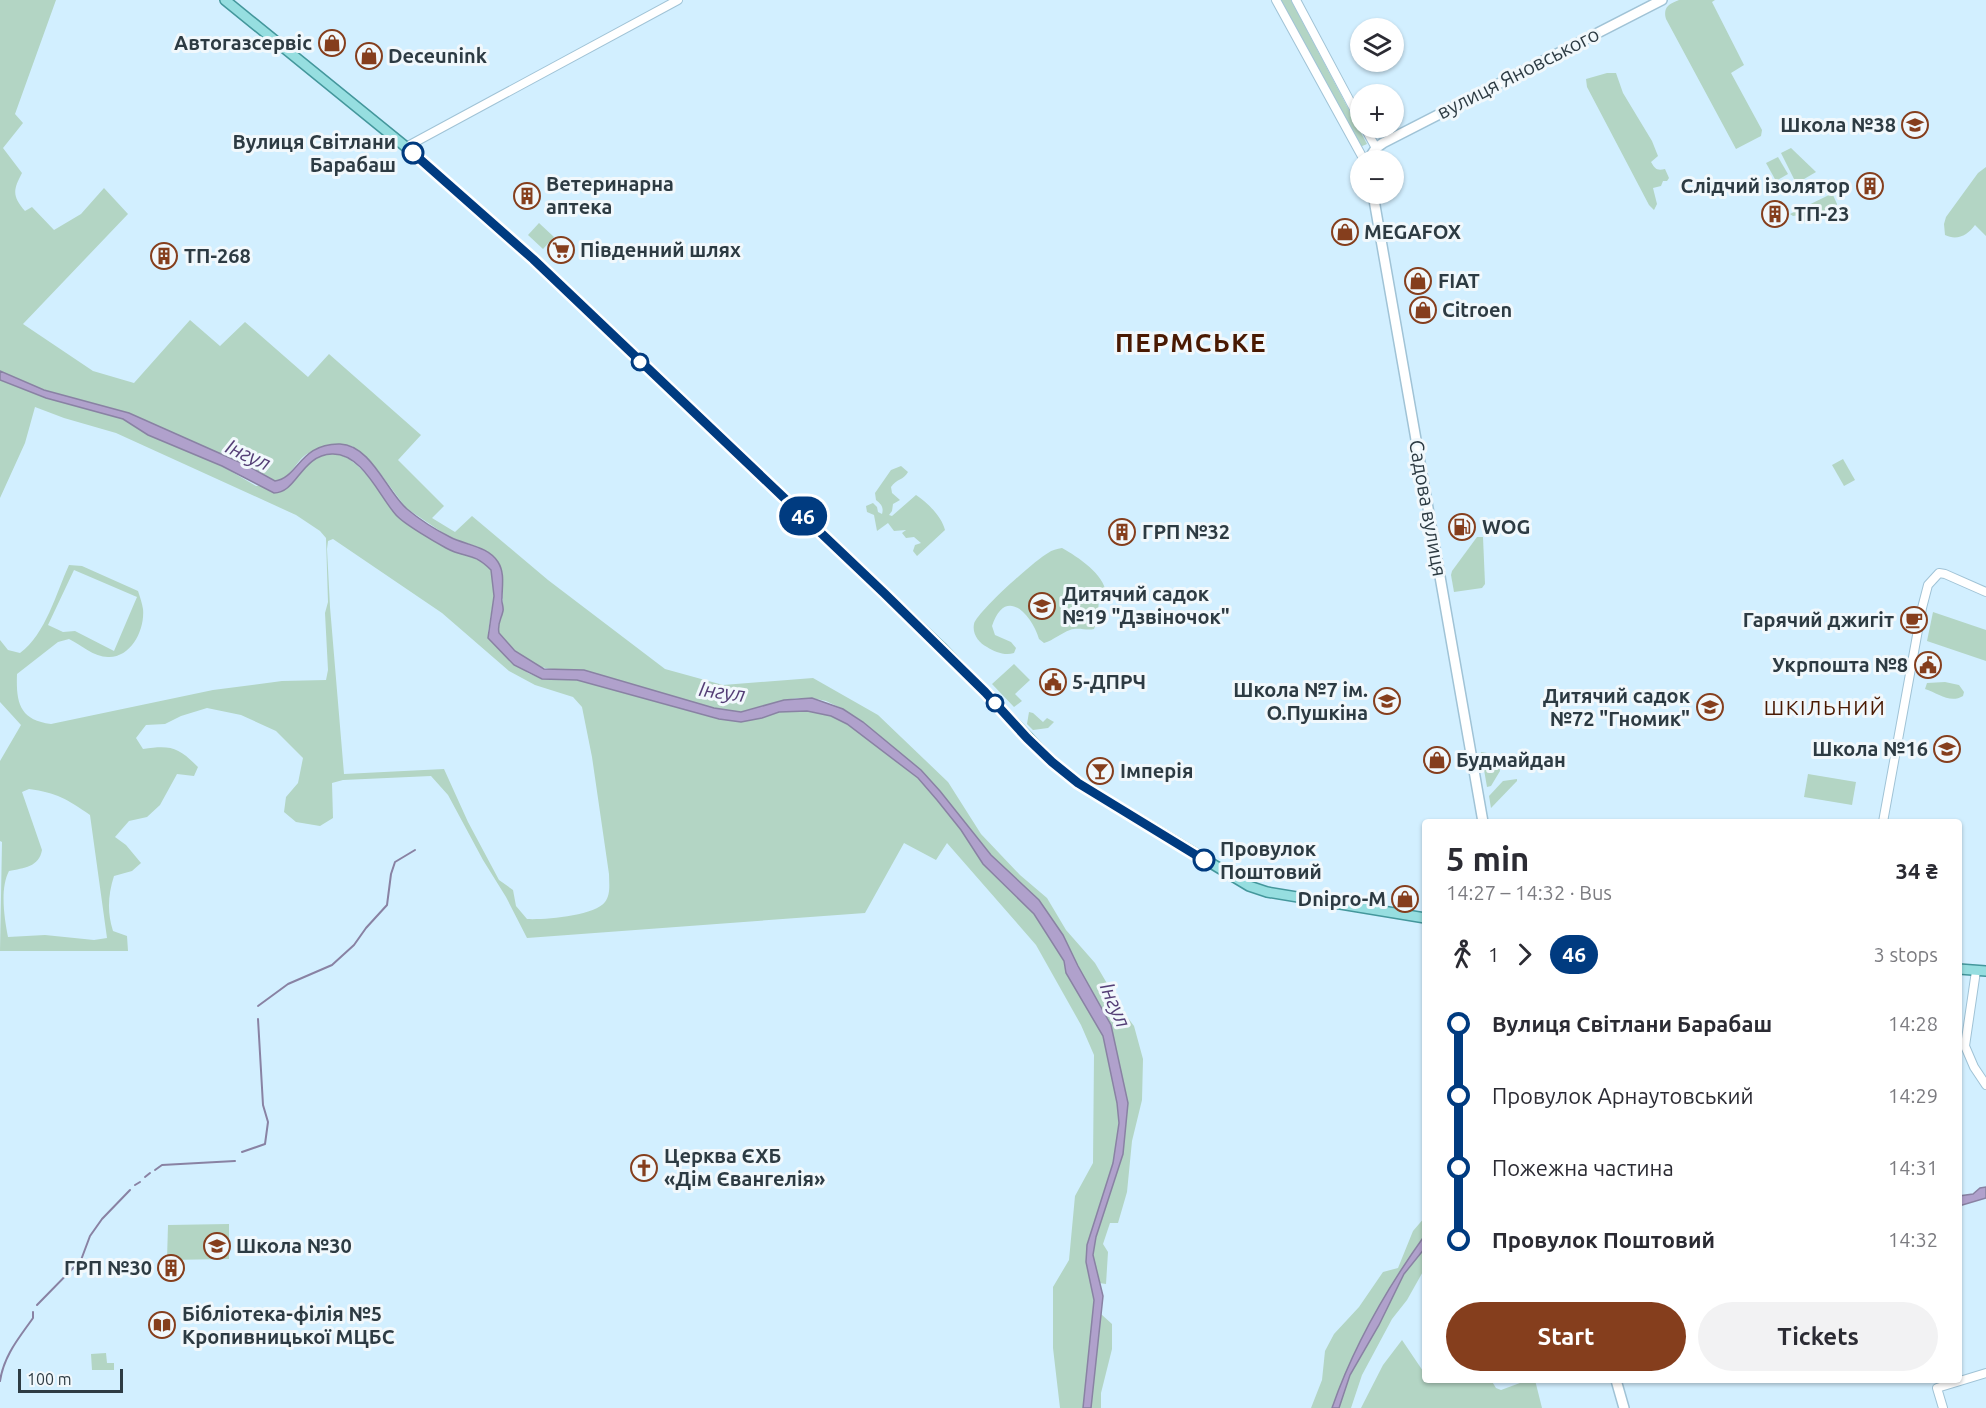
<!DOCTYPE html>
<meta charset="utf-8">
<style>
body{margin:0;font-family:Ubuntu,sans-serif;background:#f2f2f3;color:#2b2b33;height:100vh;display:flex;flex-direction:column;font-size:22px;white-space:nowrap}
*{box-sizing:border-box;margin:0}
p{font-size:20px;color:#7c7c81}
.icon{flex:none;width:33px;height:33px;fill:none;stroke:currentColor;stroke-width:2;stroke-linecap:round;stroke-linejoin:round}
.map{position:relative;flex:1;overflow:hidden}
.details{position:absolute;left:1422px;top:819px;width:540px;height:564px;display:flex;flex-direction:column;background:#fff;border-radius:6px;box-shadow:0 2px 4px #0004}
.details>*{flex:none}
.badge{padding:0 12px;border-radius:20px;font-size:21px;line-height:39px}
.tools{position:absolute;left:1350px;top:18px;display:grid;gap:12px}
.tools a{display:grid;place-items:center;width:54px;height:54px;border-radius:50%;background:#fff;box-shadow:0 2px 4px #0004;font-size:30px}
.scale{position:absolute;left:18px;bottom:15px;width:105px;box-sizing:border-box;padding-left:6px;border:3px solid #2d3b43;border-top:0;font-size:16px;line-height:21px;white-space:nowrap;color:#2d3b43;-webkit-text-stroke:4px #f1f8fc;paint-order:stroke}
.map>.badge{position:absolute;translate:-50% -50%;box-shadow:0 0 0 3px #fff}
.legs{display:flex;align-items:center;gap:9px;height:66px;padding:0 24px;font-size:20px}
.legs p{margin-inline-start:auto}
.overview{display:flex;align-items:center;justify-content:space-between;height:102px;padding:0 24px}
h1{font-size:33px;font-weight:700;line-height:45px}
.action{display:flex;gap:12px;margin-top:auto;padding:12px 24px}
.action a{flex:1;height:69px;border-radius:36px;background:#853e1d;color:#fff;font-size:24px;font-weight:700;line-height:69px;text-align:center}
.action a+a{background:#f2f2f3;color:#2b2b33}
ul{padding:0 24px;list-style:none}
li{display:flex;align-items:center;gap:21px;height:72px;font-size:22px}
li i{display:grid;place-items:center;width:9px;height:100%;margin:0 8px;background:currentColor}
li i::after{content:'';width:15px;height:15px;margin:-8px;border:4px solid;border-radius:50%;background:#fff}
li p{margin-inline-start:auto}
li:first-child i{background:linear-gradient(#0000 50%,currentColor 0)}
li:last-child i{background:linear-gradient(currentColor 50%,#0000 0)}
.map>svg:first-child{display:block}
.green{fill:#b3d5c4;fill-rule:evenodd}
.water{fill:#b0a1cc;stroke:#8982a3;stroke-width:1.5}
.lines{fill:none;stroke-linecap:round;stroke-linejoin:round}
.stream{stroke:#8982a3;stroke-width:2}
.tertiary-casing{stroke:#a0c3d6;stroke-width:10}
.secondary-casing{stroke:#a0c3d6;stroke-width:12}
.primary-casing{stroke:#44979c;stroke-width:12}
.tertiary{stroke:#fff;stroke-width:8}
.secondary{stroke:#fff;stroke-width:9}
.primary{stroke:#96dee0;stroke-width:9}
.line-1-casing{stroke:#fff;stroke-width:14}
.line-1{stroke:#003b80;stroke-width:9}
.stop-1-dot{fill:#fff;stroke:#003b80;stroke-width:3}
.labels{text-anchor:middle;stroke-width:6;stroke-linejoin:round;paint-order:stroke}
.poi-label{font-size:20px;font-weight:bold;fill:#2d3b43;stroke:#f1f8fc;text-anchor:start}
.street-label{font-size:20px;fill:#2d3b43;stroke:#f1f8fc}
.stop-label{font-size:20px;font-weight:bold;fill:#2d3b43;stroke:#f1f8fc;text-anchor:end}
.water-label{font-size:21px;font-style:italic;fill:#543e76;stroke:#f1f8fc}
.neighbourhood-label{font-size:21px;letter-spacing:1.5px;fill:#491902;stroke:#f1f8fc}
.district-label{font-size:26px;font-weight:bold;letter-spacing:1.5px;fill:#491902;stroke:#f1f8fc}
</style>
<div class="map">
<svg width="1986" height="1408" viewBox="0 0 1986 1408">
<rect width="100%" height="100%" fill="#d2efff"/>
<g class="green">
<path d="M0 0H56L15 114 23 123 3 148 22 173C13 190 12 196 25 211L32 207 54 230 81 214 104 188 128 214 23 324 93 371 134 383 190 320 220 346 245 322 308 377 329 354 421 435 398 460 444 506 432 518 455 532 472 516 548 580 665 669 723 685 813 678 878 715 948 782 981 834 1020 875 1047 898 1066 930 1095 963 1125 1014 1134 1026 1143 1059 1142 1100 1132 1141 1127 1192 1118 1223H1110L1103 1244 1108 1252 1106 1284 1099 1283 1093 1255 1096 1237 1123 1154 1128 1103 1111 1025 1078 966 1063 935 1039 900 991 855 940 791 921 770 863 722 843 709 826 701 812 698H798L784 700 741 712 714 708 561 670C532 669 517 654 499 633 497 624 503 617 503 608 503 600 502 595 503 587L478 547 449 537 406 508 377 469 352 446C340 447 324 447 313 451 296 456 293 479 275 481L129 413 44 390 0 371Z"/>
<path d="M1281 0H1291L1367 144 1360 147Z"/>
<path d="M1679 0H1715L1712 2 1744 65 1731 73 1762 130 1761 136 1736 149 1666 19C1663 7 1669 4 1679 0Z"/>
<path d="M1607 73H1616L1623 93 1652 141 1658 156 1651 162C1655 169 1657 171 1665 169L1669 178 1667 181H1663L1661 186 1653 188 1657 204 1654 210 1649 205 1587 87 1586 79Z"/>
<path d="M1791 148 1816 172 1799 182 1795 181 1781 153Z"/>
<path d="M1778 157 1788 174 1776 181 1766 163Z"/>
<path d="M1986 167V236L1975 225C1968 235 1957 241 1945 235L1944 224 1946 217 1978 173Z"/>
<path d="M1829 195H1833L1837 204 1835 209 1804 222 1800 215 1793 216 1790 214Z"/>
<path d="M539 223 554 237 543 249 528 235Z"/>
<path d="M0 380 46 398 123 419 148 435 222 466 256 486 292 483C326 435 351 452 380 492 386 500 391 512 399 518 411 527 441 546 455 551 472 558 476 556 491 570L494 596 488 632 528 673 542 679 577 680 719 719 762 718 779 712 807 711 831 716 847 724 918 778 937 800 961 830 983 864 1034 914 1064 961 1066 973 1103 1036 1117 1103 1119 1123 1113 1163 1087 1245 1086 1262 1094 1300 1092 1321 1101 1314 1112 1324V1349L1101 1393V1408H1060L1053 1348V1287L1069 1260 1075 1196 1093 1163 1094 1055 1081 1025 1036 945 947 843 936 860 904 843 865 913 527 938 506 897 483 860 448 795 431 776 343 780 332 783 333 818 320 826 296 822 284 812 286 797 298 783 303 758 276 731 241 715 207 708 181 716 165 724 146 725 136 738 143 749C171 745 178 747 198 767L194 776 177 774 160 805 147 817 129 821 115 837 126 845 141 863 132 871 114 876C108 895 107 912 113 931L127 936 128 951H0L2 842 0 841V761L21 725 0 702V640L8 650 20 653C46 634 56 593 69 565L82 566 138 591C140 597 142 603 143 609 145 630 131 658 108 657 94 657 81 645 69 639L58 642 17 674C16 702 19 720 51 724L213 690 282 681 326 680 328 670 325 613 328 602 326 538 320 531 296 515 116 433 64 418 35 407 25 443 0 498ZM333 539 442 613 509 671 535 685 573 697 582 707 592 757 609 874C609 883 611 894 605 902 595 916 543 920 527 919L516 906 513 890 499 880 468 822 444 769 344 774 330 607 327 549 328 541ZM74 570 137 597 114 651 75 631 63 632 48 625ZM29 789C57 793 67 799 90 815L107 938 94 940 45 935 8 937C4 917 0 888 9 871 24 868 39 867 42 850L22 792Z"/>
<path d="M1843 459 1855 480 1844 486 1832 465Z"/>
<path d="M901 466 908 472C904 480 896 479 891 487L892 493 900 500 893 504 892 511 889 515 892 516 916 495C927 502 942 517 945 530L917 556 913 551 915 545 921 543 914 537 906 538 902 533 906 530 894 531 888 523 877 531 874 515 867 512 866 506 873 503 877 507 878 512 882 514C884 507 881 504 876 500L875 493 891 470Z"/>
<path d="M1477 537H1483L1485 584 1482 588 1454 592 1451 575 1452 571Z"/>
<path d="M1062 548C1078 557 1104 574 1106 593L1099 600 1097 622 1094 629C1086 631 1079 627 1070 630 1061 633 1054 640 1044 643L1039 639C1031 613 1005 586 992 626L995 635 1011 642 1016 648 1014 653C1005 656 995 652 987 647 979 643 972 634 974 624 977 612 1035 560 1048 553 1052 550 1057 549 1062 548Z"/>
<path d="M1933 612 1986 630V661L1927 641Z"/>
<path d="M1014 664 1030 680 1015 694 1022 701 1014 707 992 684Z"/>
<path d="M1945 682 1959 685 1964 692 1963 696C1950 704 1938 693 1925 689L1927 683Z"/>
<path d="M1029 712 1033 713 1043 722 1047 718 1054 722 1048 728 1033 730 1027 724Z"/>
<path d="M1481 752 1487 753 1486 759 1499 762 1500 771 1491 786 1487 787Z"/>
<path d="M1808 774 1856 782 1852 805 1804 797Z"/>
<path d="M1517 779V781L1491 808 1489 796 1503 781Z"/>
<path d="M1425 1217V1268L1407 1300 1392 1319 1362 1375 1351 1408H1311L1322 1380 1325 1351 1334 1334 1359 1307 1383 1272 1398 1268 1413 1231Z"/>
<path d="M229 1224V1259L167 1260 168 1225Z"/>
<path d="M1402 1340 1425 1374V1380H1491L1496 1388 1501 1390 1528 1380H1535L1542 1408H1361L1383 1365Z"/>
<path d="M106 1353 107 1363H114V1370H92L91 1354Z"/>
</g>
<g class="water">
<path d="M0 371 44 390 129 413 246 465 275 481C298 478 300 443 340 444 371 445 387 492 407 509 419 519 436 530 450 537 465 545 488 546 498 562 505 573 502 586 502 598 501 602 504 607 503 611 501 620 497 624 499 633L515 651 544 669 584 670 714 708 741 712 784 700 812 698 843 709 863 722 921 770 940 791 991 855 1039 900 1063 935 1078 966 1111 1025 1128 1103 1123 1154 1096 1237 1093 1255 1103 1296 1091 1408H1083L1094 1300 1086 1262 1087 1245 1113 1163 1119 1123 1117 1103 1103 1036 1066 973 1064 961 1034 914 983 864 961 830 937 800 918 778 847 724 831 716 807 711 779 712 762 718 741 722 719 719 577 680 542 679 514 665 488 638 494 596 491 570C472 551 466 559 446 548 435 542 404 524 396 515 379 496 362 453 332 454 301 455 297 493 274 493L222 466 148 435 123 419 46 398 0 380Z"/>
<path d="M1986 1187V1198L1959 1206V1196L1973 1194 1980 1188Z"/>
<path d="M1425 1235V1248L1404 1274 1379 1325 1350 1375 1339 1408H1332C1353 1347 1387 1288 1425 1235Z"/>
</g>
<g class="lines">
<g class="stream">
<path d="M258 1006 288 984 332 965 354 945 366 928 387 905 391 874 395 862 415 850"/>
<path d="M242 1152 265 1144 268 1122 263 1105 258 1019"/>
<path d="M155 1170 162 1165 235 1161"/>
<path d="M145 1177 150 1173"/>
<path d="M135 1185 140 1182"/>
<path d="M37 1305 81 1260 90 1236 102 1219 130 1190"/>
<path d="M0 1381C4 1355 19 1338 33 1318V1312"/>
</g>
<defs>
<g id="tertiary">
<path d="M1276 0 1364 160"/>
<path d="M1296 0 1360 120"/>
<path d="M1365 128 1376 148"/>
<path d="M406 147 678 0"/>
<path d="M1883 822 1922 608 1928 585 1939 573 1945 574 1986 592"/>
<path d="M1976 971 1965 1046 1974 1067 1986 1085"/>
<path d="M1943 1408 1937 1388 1986 1373"/>
</g>
<g id="secondary">
<path d="M1368 160 1376 148 1383 143 1662 0"/>
<path d="M1373 194 1483 822"/>
<path d="M1616 1380 1624 1408"/>
</g>
<g id="primary">
<path d="M225 0 406 147 533 259 941 647 1052 762 1078 783 1249 886 1267 892 1425 918"/>
<path d="M1959 969 1986 971"/>
</g>
</defs>
<use href="#tertiary" class="tertiary-casing"/>
<use href="#secondary" class="secondary-casing"/>
<use href="#primary" class="primary-casing"/>
<use href="#tertiary" class="tertiary"/>
<use href="#secondary" class="secondary"/>
<use href="#primary" class="primary"/>
</g>
<g class="lines">
<defs>
<path id="line-1" d="M413 153 533 259 884 593 985 692 1027 738 1052 762 1078 783 1204 860"/>
</defs>
<use href="#line-1" class="line-1-casing"/>
<use href="#line-1" class="line-1"/>
</g>
<defs>
<symbol id="shop-ring" viewBox="-11 -11 22 22"><circle r="9.5" fill="#f1f8fc" stroke="#853e1d" stroke-width="1.5"/><path d="M-5-2.5h2.3a2.7 3.5 0 0 1 5.4 0H5L5.5 6h-11ZM-1.5-2.5h3a1.5 2.3 0 0 0-3 0Z" fill="#853e1d"/></symbol>
<symbol id="school-ring" viewBox="-11 -11 22 22"><circle r="9.5" fill="#f1f8fc" stroke="#853e1d" stroke-width="1.5"/><path d="M0-5L7-2L0 1L-7-2ZM-4 1L0 2.5L4 1V4Q0 6-4 4Z" fill="#853e1d"/></symbol>
<symbol id="building-ring" viewBox="-11 -11 22 22"><circle r="9.5" fill="#f1f8fc" stroke="#853e1d" stroke-width="1.5"/><path d="M-4-6H4V6H1V3H-1V6H-4ZM-2.5-4.3h1.7v1.8h-1.7ZM.8-4.3h1.7v1.8H.8ZM-2.5-1h1.7V.8h-1.7ZM.8-1h1.7V.8H.8Z" fill="#853e1d"/></symbol>
<symbol id="supermarket-ring" viewBox="-11 -11 22 22"><circle r="9.5" fill="#f1f8fc" stroke="#853e1d" stroke-width="1.5"/><path d="M-6-5.5h2.5l.6 2H6L4.5 2H-2.5L-4.4-4H-6ZM-1.5 3.2a1.3 1.3 0 1 0 .1 0ZM3 3.2a1.3 1.3 0 1 0 .1 0Z" fill="#853e1d"/></symbol>
<symbol id="fuel-ring" viewBox="-11 -11 22 22"><circle r="9.5" fill="#f1f8fc" stroke="#853e1d" stroke-width="1.5"/><path d="M-5.5-6h7V0h2V4h1.3V-2.5L3-4.5l.8-.8L6-3V5H2.5V1h-1V6h-7ZM-4.2-4.7v3.2H.2V-4.7Z" fill="#853e1d"/></symbol>
<symbol id="cafe-ring" viewBox="-11 -11 22 22"><circle r="9.5" fill="#f1f8fc" stroke="#853e1d" stroke-width="1.5"/><path d="M-5.5-4.5H6V0H3Q3 3.5 0 3.5H-2.5Q-5.5 3.5-5.5 0ZM3-3.2v2h1.7v-2ZM-6 4.5H4V6H-6Z" fill="#853e1d"/></symbol>
<symbol id="civic-ring" viewBox="-11 -11 22 22"><circle r="9.5" fill="#f1f8fc" stroke="#853e1d" stroke-width="1.5"/><path d="M-.6-6.5H3V-4.5H.6V-3L4-1V1h2V6H-6V1h2V-1L-.6-3ZM-1.2 2.5V6h2.4V2.5Z" fill="#853e1d"/></symbol>
<symbol id="bar-ring" viewBox="-11 -11 22 22"><circle r="9.5" fill="#f1f8fc" stroke="#853e1d" stroke-width="1.5"/><path d="M-6-5H6L.8 .8V4.5H3.5V6h-7V4.5H-.8V.8Z" fill="#853e1d"/></symbol>
<symbol id="church-ring" viewBox="-11 -11 22 22"><circle r="9.5" fill="#f1f8fc" stroke="#853e1d" stroke-width="1.5"/><path d="M-1.2-6h2.4v3.5h3.3v2.4h-3.3V6h-2.4V-.1h-3.3v-2.4h3.3Z" fill="#853e1d"/></symbol>
<symbol id="library-ring" viewBox="-11 -11 22 22"><circle r="9.5" fill="#f1f8fc" stroke="#853e1d" stroke-width="1.5"/><path d="M-6-4Q-3-5.5-.7-3.5V5Q-3 3-6 4ZM6-4Q3-5.5 .7-3.5V5Q3 3 6 4Z" fill="#853e1d"/></symbol>
</defs>
<g fill-rule="evenodd">
<use href="#shop-ring" x="317" y="28" width="30" height="30"/>
<use href="#shop-ring" x="354" y="41" width="30" height="30"/>
<use href="#school-ring" x="1900" y="110" width="30" height="30"/>
<use href="#building-ring" x="1855" y="171" width="30" height="30"/>
<use href="#building-ring" x="512" y="181" width="30" height="30"/>
<use href="#building-ring" x="1760" y="199" width="30" height="30"/>
<use href="#shop-ring" x="1330" y="217" width="30" height="30"/>
<use href="#supermarket-ring" x="546" y="235" width="30" height="30"/>
<use href="#building-ring" x="149" y="241" width="30" height="30"/>
<use href="#shop-ring" x="1403" y="266" width="30" height="30"/>
<use href="#shop-ring" x="1408" y="295" width="30" height="30"/>
<use href="#fuel-ring" x="1447" y="512" width="30" height="30"/>
<use href="#building-ring" x="1107" y="517" width="30" height="30"/>
<use href="#school-ring" x="1027" y="591" width="30" height="30"/>
<use href="#cafe-ring" x="1899" y="605" width="30" height="30"/>
<use href="#civic-ring" x="1913" y="650" width="30" height="30"/>
<use href="#civic-ring" x="1038" y="667" width="30" height="30"/>
<use href="#school-ring" x="1372" y="686" width="30" height="30"/>
<use href="#school-ring" x="1695" y="692" width="30" height="30"/>
<use href="#school-ring" x="1932" y="734" width="30" height="30"/>
<use href="#shop-ring" x="1422" y="745" width="30" height="30"/>
<use href="#bar-ring" x="1085" y="756" width="30" height="30"/>
<use href="#shop-ring" x="1390" y="884" width="30" height="30"/>
<use href="#church-ring" x="629" y="1153" width="30" height="30"/>
<use href="#school-ring" x="202" y="1231" width="30" height="30"/>
<use href="#building-ring" x="156" y="1253" width="30" height="30"/>
<use href="#library-ring" x="147" y="1310" width="30" height="30"/>
</g>
<g class="stop-1-dot">
<circle cx="413" cy="153" r="10"/>
<circle cx="640" cy="362" r="8"/>
<circle cx="995" cy="703" r="8"/>
<circle cx="1204" cy="860" r="10"/>
</g>
<g class="labels">
<g class="poi-label">
<text x="312" y="50" text-anchor="end">Автогазсервіс</text>
<text x="388" y="63">Deceunink</text>
<text x="1896" y="132" text-anchor="end">Школа №38</text>
<text x="546" y="191">Ветеринарна<tspan x="546" dy="23">аптека</tspan></text>
<text x="1850" y="193" text-anchor="end">Слідчий ізолятор</text>
<text x="1794" y="221">ТП-23</text>
<text x="1364" y="239">MEGAFOX</text>
<text x="580" y="257">Південний шлях</text>
<text x="184" y="263">ТП-268</text>
<text x="1438" y="288">FIAT</text>
<text x="1442" y="317">Citroen</text>
<text x="1482" y="534">WOG</text>
<text x="1142" y="539">ГРП №32</text>
<text x="1062" y="601">Дитячий садок<tspan x="1062" dy="23">№19 "Дзвіночок"</tspan></text>
<text x="1894" y="627" text-anchor="end">Гарячий джигіт</text>
<text x="1908" y="672" text-anchor="end">Укрпошта №8</text>
<text x="1072" y="689">5-ДПРЧ</text>
<text x="1368" y="697" text-anchor="end">Школа №7 ім.<tspan x="1368" dy="23">О.Пушкіна</tspan></text>
<text x="1690" y="703" text-anchor="end">Дитячий садок<tspan x="1690" dy="23">№72 "Гномик"</tspan></text>
<text x="1928" y="756" text-anchor="end">Школа №16</text>
<text x="1456" y="767">Будмайдан</text>
<text x="1120" y="778">Імперія</text>
<text x="1386" y="906" text-anchor="end">Dnipro-M</text>
<text x="664" y="1163">Церква ЄХБ<tspan x="664" dy="23">«Дім Євангелія»</tspan></text>
<text x="236" y="1253">Школа №30</text>
<text x="152" y="1275" text-anchor="end">ГРП №30</text>
<text x="182" y="1321">Бібліотека-філія №5<tspan x="182" dy="23">Кропивницької МЦБС</tspan></text>
</g>
<g class="street-label">
<text transform="translate(1518 73) rotate(-27)" y="7">вулиця Яновського</text>
<text transform="translate(1428 508) rotate(80)" y="7">Садова вулиця</text>
</g>
<g class="stop-label">
<text x="396" y="149">Вулиця Світлани<tspan x="396" dy="23">Барабаш</tspan></text>
<text x="1220" y="856" text-anchor="start">Провулок<tspan x="1220" dy="23">Поштовий</tspan></text>
</g>
<g class="water-label">
<text transform="translate(248 455) rotate(25)" y="7">Інгул</text>
<text transform="translate(722 692) rotate(8)" y="7">Інгул</text>
<text transform="translate(1115 1005) rotate(67)" y="7">Інгул</text>
</g>
<g class="neighbourhood-label">
<text x="1825" y="715">ШКІЛЬНИЙ</text>
</g>
<g class="district-label">
<text x="1191" y="352">ПЕРМСЬКЕ</text>
</g>
</g>
</svg>
<div class="tools">
<a><svg class="icon" aria-label="layers" viewBox="0 0 24 24"><path d="M12 4l9 5-9 5-9-5zM3 14l9 5 9-5"/></svg></a>
<a>+</a>
<a>−</a>
</div>
<div class="scale">100 m</div>
<b class="badge" style="left:803px;top:516px;background:#003b80;color:#fff">46</b>
<section class="details">
<div class="overview"><div><h1>5 min</h1><p>14:27 – 14:32 · Bus</p></div><b>34 ₴</b></div>
<div class="legs"><svg class="icon" aria-label="walk" viewBox="0 0 24 24"><circle cx="13" cy="4" r="2"/><path d="M13 8l-2 6 4 7M11 14l-3 7M7 12l3-4h3l4 4"/></svg>1<svg class="icon" aria-label="forward" viewBox="0 0 24 24"><path d="M9 5l7 7-7 7"/></svg><b class="badge" style="background:#003b80;color:#fff">46</b><p>3 stops</p></div>
<ul>
<li><i style="color:#003b80"></i><b>Вулиця Світлани Барабаш</b><p>14:28</p></li>
<li><i style="color:#003b80"></i><span>Провулок Арнаутовський</span><p>14:29</p></li>
<li><i style="color:#003b80"></i><span>Пожежна частина</span><p>14:31</p></li>
<li><i style="color:#003b80"></i><b>Провулок Поштовий</b><p>14:32</p></li>
</ul>
<div class="action"><a>Start</a><a>Tickets</a></div>
</section>
</div>
